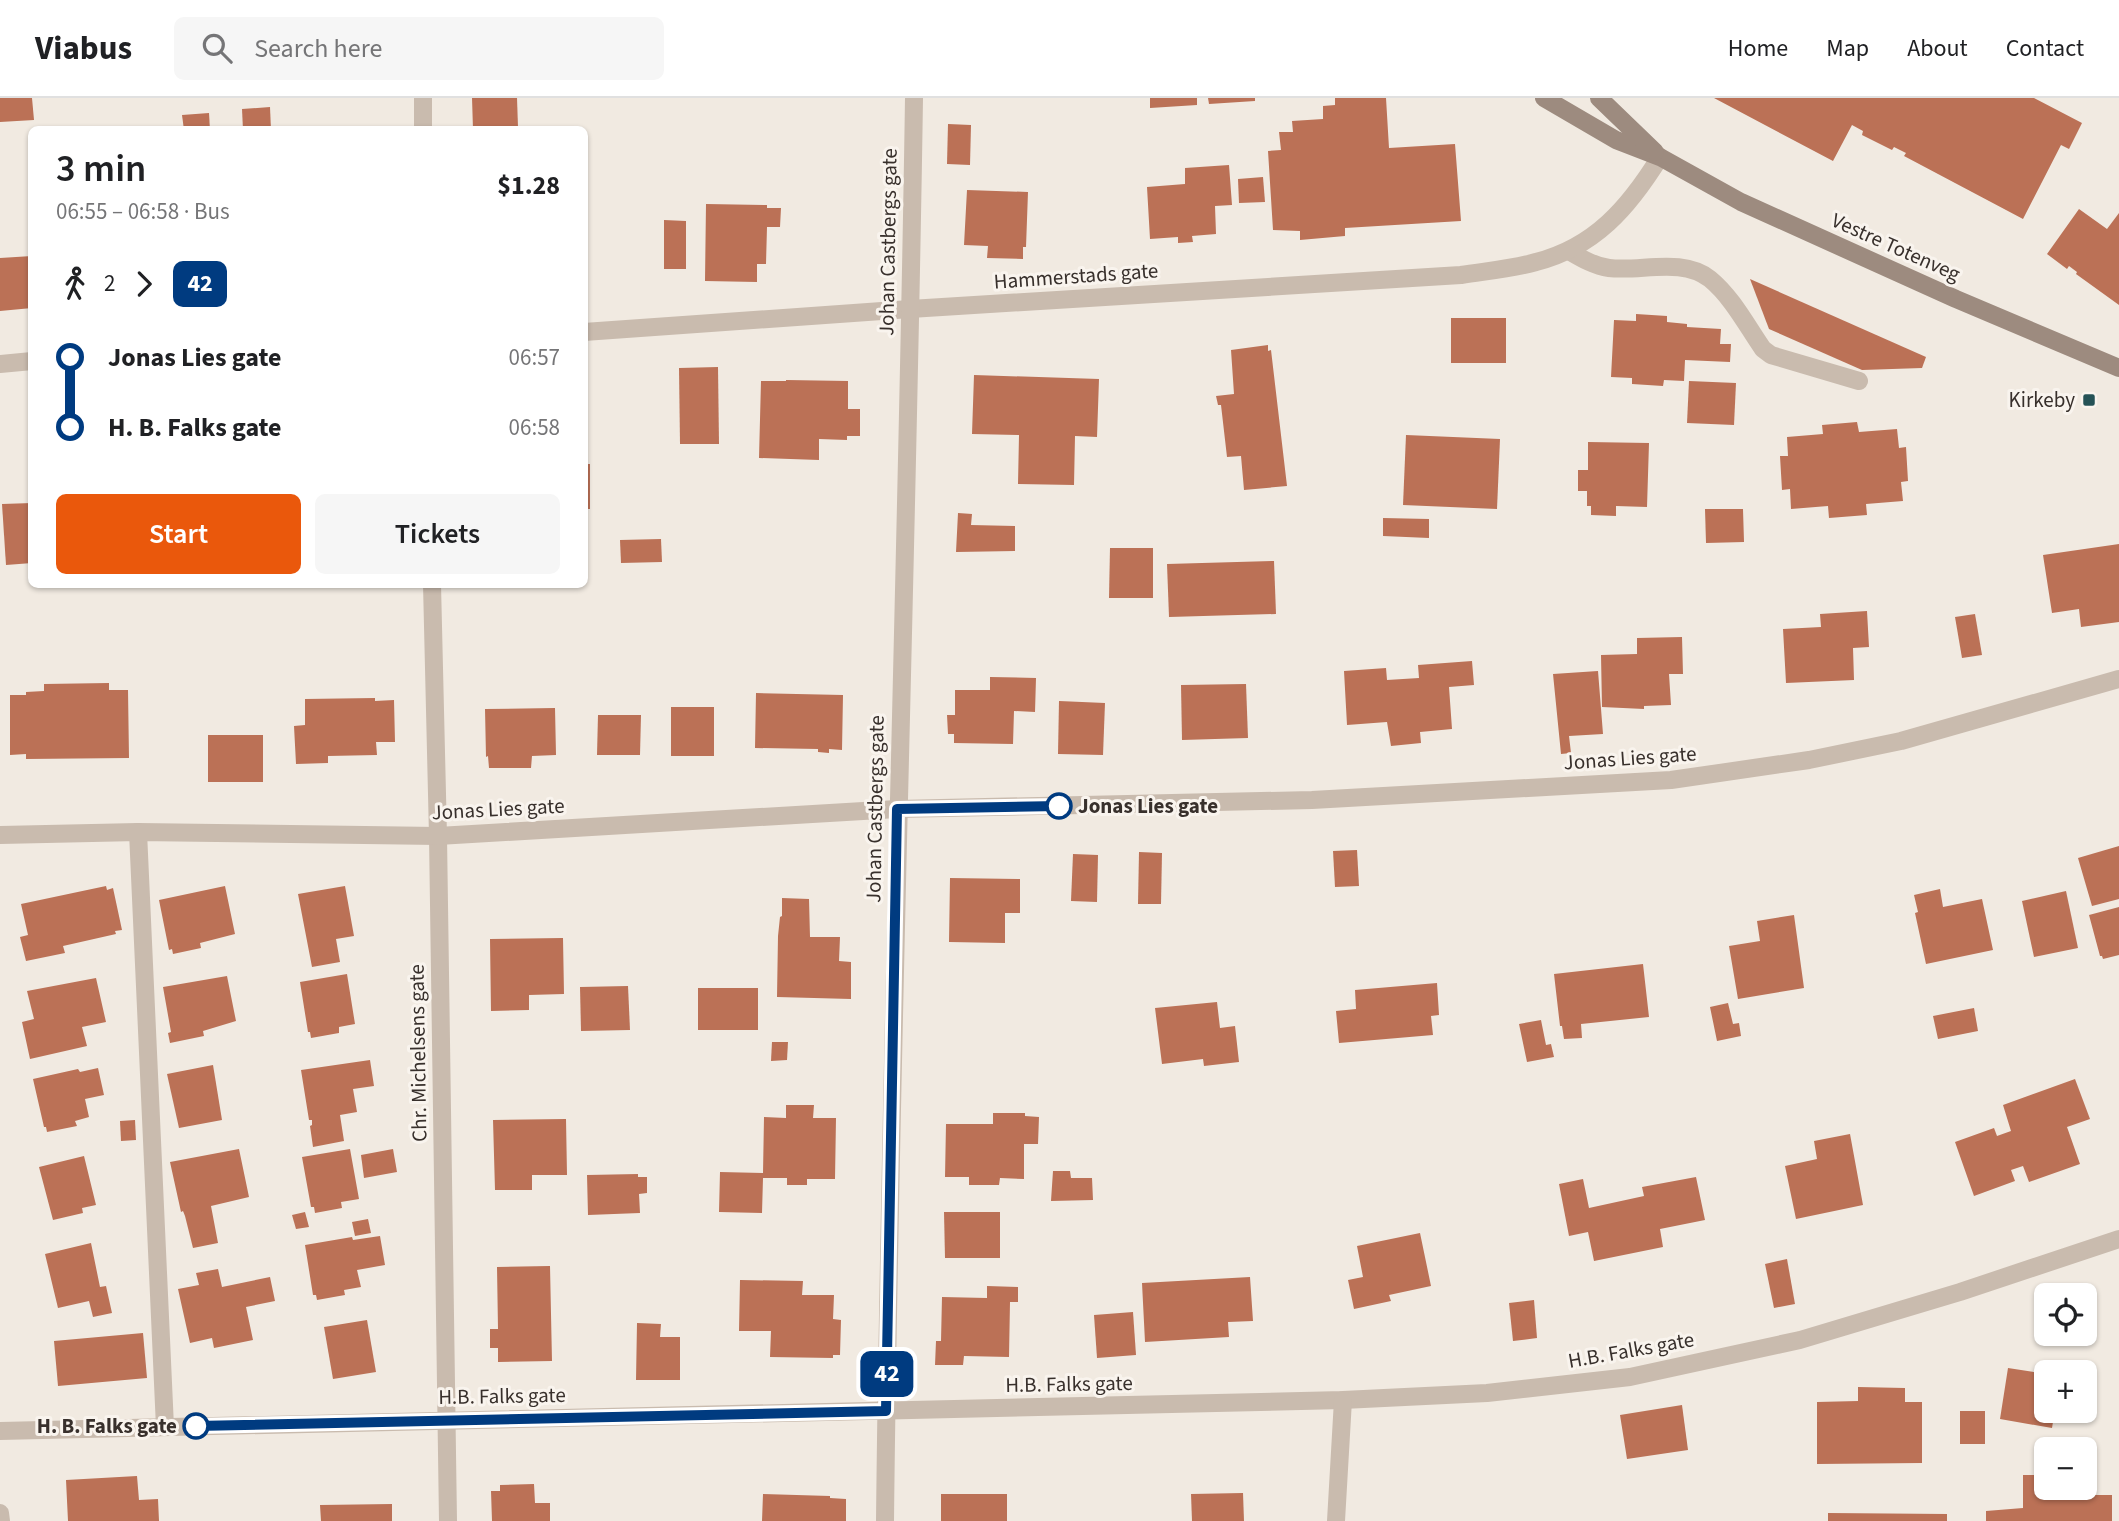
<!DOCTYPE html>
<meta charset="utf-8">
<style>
body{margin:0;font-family:"Source Sans 3",sans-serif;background:#f6f6f6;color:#202124;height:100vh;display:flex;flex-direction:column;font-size:26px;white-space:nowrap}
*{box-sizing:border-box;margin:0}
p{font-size:23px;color:#757577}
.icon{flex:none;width:38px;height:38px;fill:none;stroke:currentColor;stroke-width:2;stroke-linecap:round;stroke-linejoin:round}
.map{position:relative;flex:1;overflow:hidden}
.side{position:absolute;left:28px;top:28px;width:560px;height:462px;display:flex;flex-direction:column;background:#fff;border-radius:10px;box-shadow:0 2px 5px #0004}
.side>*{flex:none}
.badge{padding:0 14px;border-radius:10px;font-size:24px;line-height:46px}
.controls{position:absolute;left:2034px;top:1185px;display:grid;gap:14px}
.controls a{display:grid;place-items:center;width:63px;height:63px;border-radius:10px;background:#fff;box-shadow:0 2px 5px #0004;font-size:35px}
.map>.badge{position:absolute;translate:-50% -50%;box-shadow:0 0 0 4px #fff}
.legs{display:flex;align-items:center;gap:10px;height:77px;padding:0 28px;font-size:23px}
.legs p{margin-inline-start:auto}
.summary{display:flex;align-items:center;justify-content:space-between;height:119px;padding:0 28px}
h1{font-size:38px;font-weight:600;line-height:52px}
.button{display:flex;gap:14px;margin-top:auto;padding:14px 28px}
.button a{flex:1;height:80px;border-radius:10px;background:#ea580c;color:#fff;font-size:28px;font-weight:600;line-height:80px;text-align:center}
.button a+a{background:#f6f6f6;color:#202124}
ul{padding:0 28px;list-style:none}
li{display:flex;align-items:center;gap:24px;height:70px;font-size:26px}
li i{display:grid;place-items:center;width:10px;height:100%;margin:0 9px;background:currentColor}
li i::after{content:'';width:18px;height:18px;margin:-9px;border:5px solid;border-radius:50%;background:#fff}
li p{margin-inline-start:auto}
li:first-child i{background:linear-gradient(#0000 50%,currentColor 0)}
li:last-child i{background:linear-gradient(currentColor 50%,#0000 0)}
header{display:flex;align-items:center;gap:42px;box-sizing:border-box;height:98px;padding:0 35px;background:#fff;border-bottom:2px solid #e0e0e0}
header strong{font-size:33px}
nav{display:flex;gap:38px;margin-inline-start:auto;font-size:24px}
.search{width:490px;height:63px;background:#f6f6f6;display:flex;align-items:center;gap:18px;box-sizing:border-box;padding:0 24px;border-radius:10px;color:#757577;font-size:26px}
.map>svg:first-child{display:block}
.building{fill:#bb7156}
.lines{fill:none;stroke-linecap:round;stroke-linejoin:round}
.service{stroke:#c9bbae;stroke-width:18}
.minor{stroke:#c9bbae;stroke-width:18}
.secondary{stroke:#9d8b7f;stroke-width:18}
.line-1-casing{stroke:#fff;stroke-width:16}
.line-1{stroke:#003b80;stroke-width:10}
.poi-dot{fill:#255256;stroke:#f9f4ee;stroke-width:2.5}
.stop-1-dot{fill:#fff;stroke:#003b80;stroke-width:3.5}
.labels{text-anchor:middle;stroke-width:6;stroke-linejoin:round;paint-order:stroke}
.street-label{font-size:21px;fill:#38302c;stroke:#f9f4ee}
.poi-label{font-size:21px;fill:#38302c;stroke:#f9f4ee;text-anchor:end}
.stop-label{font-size:21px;font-weight:bold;fill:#38302c;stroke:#f9f4ee;text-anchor:start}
</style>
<header>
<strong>Viabus</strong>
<div class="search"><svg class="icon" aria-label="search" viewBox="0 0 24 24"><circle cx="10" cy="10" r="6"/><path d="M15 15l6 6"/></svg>Search here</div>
<nav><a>Home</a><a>Map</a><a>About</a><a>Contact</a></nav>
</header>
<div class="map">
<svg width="2119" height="1423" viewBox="0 0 2119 1423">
<rect width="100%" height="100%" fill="#f1eae1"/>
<g class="building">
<path d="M0 0H32L34 22 0 24Z"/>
<path d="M472 0H517L518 29 473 31Z"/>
<path d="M1150 0H1197V7L1150 10Z"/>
<path d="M1208 0H1255V3L1209 6Z"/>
<path d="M1335 0H1386L1389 50 1455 46 1461 123 1345 130V138L1300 142V133L1273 132 1268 53 1281 52 1279 34H1293L1292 23 1323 21V8L1335 7Z"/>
<path d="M1714 0H2034L2082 25 2069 51 2061 47 2023 121 1904 58 1906 55 1894 49 1892 52 1862 37 1863 33 1852 27 1833 63Z"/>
<path d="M270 9 271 32H243L242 11Z"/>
<path d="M209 15 210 32H184L182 17Z"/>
<path d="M948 26 971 27 970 67 947 66Z"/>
<path d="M1229 67 1232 107 1215 108 1216 136 1192 138 1193 144 1178 145V139L1150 141 1147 89 1185 86V70Z"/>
<path d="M1263 79 1265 104 1239 105 1238 81Z"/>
<path d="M967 92 1028 94 1026 149H1023V161L987 160 988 148 964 147Z"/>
<path d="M706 106 767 107V110H781L780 129H767L766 166H757V184L705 183Z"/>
<path d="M2079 111 2107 131 2119 115V207L2076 176 2077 174 2069 168 2067 171 2047 156Z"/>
<path d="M664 122 686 123V171H664Z"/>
<path d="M32 158V210L0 213V160Z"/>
<path d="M1750 181 1926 259 1922 270 1862 272 1769 231Z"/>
<path d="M1636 216 1667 218V224L1687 226V229L1721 231 1720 246H1731L1730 264 1685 262 1684 283 1664 282 1663 288 1632 286V280L1611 279 1614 222 1636 223Z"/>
<rect x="1451" y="220" width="55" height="45"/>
<path d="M1268 247V253L1271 252 1287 388 1244 392 1241 358 1227 359 1221 307H1218L1216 298 1234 296 1231 252Z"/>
<path d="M718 269 719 346H680L679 270Z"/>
<path d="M974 277 1099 281 1097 339 1075 338 1074 387 1018 386 1019 337 972 336Z"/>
<path d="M786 282 848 283V311H860V338H847V342L819 341V362L759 360 761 283H786Z"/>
<path d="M1689 283 1736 285 1734 327 1687 325Z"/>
<path d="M1857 324 1859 334 1897 331 1899 350 1906 349 1908 383 1901 384 1903 403 1866 406 1867 417 1829 420 1828 408 1791 411 1790 391 1782 392 1780 358H1788L1787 339 1823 336 1822 327Z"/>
<path d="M1406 337 1500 341 1497 411 1403 407Z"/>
<path d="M1588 344 1649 345 1647 409 1616 408V418L1591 417V408H1587V393H1578V372H1588Z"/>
<rect x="584" y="366" width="6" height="45"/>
<path d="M32 405V465L6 467 2 406Z"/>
<path d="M1705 411H1743L1744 444 1706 445Z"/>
<path d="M958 415 972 416 971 427 1015 428V453L956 454Z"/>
<path d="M1383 420 1429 421V440L1383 438Z"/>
<path d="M661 441 662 464 621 465 620 442Z"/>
<path d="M2119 446V524L2081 529 2079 511 2052 515 2043 457Z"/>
<path d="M1110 450H1153V500H1109Z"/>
<path d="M1274 463 1276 516 1169 519 1167 466Z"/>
<path d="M1867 513 1869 549 1853 550 1854 582 1786 585 1783 531 1821 529 1820 516Z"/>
<path d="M1975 516 1982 557 1962 560 1955 519Z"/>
<path d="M1682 539 1683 576H1669L1671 607 1644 608V611L1602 609 1601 557 1637 556V540Z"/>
<path d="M1472 563 1474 587 1449 589 1452 631 1420 634 1421 645 1391 648 1387 624 1347 627 1344 573 1386 570 1387 582 1419 580 1418 567Z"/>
<path d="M1598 573 1603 636 1569 638 1571 655 1561 656 1553 576Z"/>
<path d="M990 579 1036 580 1035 614 1014 613 1013 646 954 645V636H948L947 617H955V592H990Z"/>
<path d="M109 585V592H128L129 660 26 661V656L10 657V597H26V594L44 593V586Z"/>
<path d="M1246 586 1248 640 1182 642 1181 587Z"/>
<path d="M756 595 843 597 842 652 829 651V655L818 654V651L755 650Z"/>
<path d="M375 600V603L394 602 395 644H376L377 657 328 658V665L296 666 294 628 305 627V601Z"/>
<path d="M1059 603 1105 605 1103 657 1058 656Z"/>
<rect x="671" y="609" width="43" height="49"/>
<path d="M555 610 556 657 532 658 531 670H489L488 658 486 659 485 611Z"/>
<path d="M598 617H641L640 657H597Z"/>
<rect x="208" y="637" width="55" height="47"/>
<path d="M2119 748V801L2092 808 2078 760Z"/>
<path d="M1357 752 1359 788 1335 789 1333 753Z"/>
<path d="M1139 754 1162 755 1161 806H1138Z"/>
<path d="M1073 756 1098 757 1097 804 1071 803Z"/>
<path d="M950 780 1020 781V815H1005V845L949 844Z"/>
<path d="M106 788 107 792 113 790 122 832 115 833 116 836 63 848 65 855 26 863 20 839 28 837 21 806Z"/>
<path d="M225 788 235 836 200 845 201 850 173 856 172 851 169 852 159 802Z"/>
<path d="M345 788 354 838 336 841 340 864 312 869 298 796Z"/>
<path d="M1940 791 1943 809 1982 801 1993 852 1926 866 1915 815 1918 814 1914 797Z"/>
<path d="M2066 793 2078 850 2034 859 2022 803Z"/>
<path d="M782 800 809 801 810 839H840L839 863 851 864V901L777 899 778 838 780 819 782 818Z"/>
<path d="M2119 809V857L2103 861 2102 858H2100L2089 817Z"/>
<path d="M1794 817 1804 890 1738 901 1729 848 1760 843 1757 823Z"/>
<path d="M563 840 564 896 529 897V912L491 913 490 841Z"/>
<path d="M1643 866 1649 919 1581 926 1582 940 1564 941 1562 928H1560L1554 876Z"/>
<path d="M347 876 355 926 339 929V935L311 940 310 934H308L300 884Z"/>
<path d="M227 878 236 923 203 933 204 938 170 945 168 935 171 934 163 889Z"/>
<path d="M96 880 106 924 82 929 87 948 30 961 22 924 34 921 27 893Z"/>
<path d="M1437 885 1439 917 1431 918 1433 937 1339 945 1336 913 1356 911 1355 892Z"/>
<path d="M628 888 630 932 581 933 580 889Z"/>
<rect x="698" y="890" width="60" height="42"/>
<path d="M1217 904 1220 930 1235 928 1239 964 1204 968 1203 961 1162 966 1155 910Z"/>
<path d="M1728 905 1733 926 1739 925 1741 938 1717 943 1710 909Z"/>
<path d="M1974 910 1978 933 1938 941 1933 918Z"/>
<path d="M1541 922 1546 947 1551 946 1554 959 1527 964 1519 926Z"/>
<path d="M772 944H788L787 962 771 963Z"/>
<path d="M370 962 374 988 353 991 357 1014 340 1017 344 1043 313 1049 310 1028 312 1027V1022H309L301 972Z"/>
<path d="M213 967 222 1022 179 1030 167 976Z"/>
<path d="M98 970 104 997 85 1001 89 1019 75 1023 77 1028 47 1034 46 1029H44L33 981 78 971 80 974Z"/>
<path d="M2075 981 2090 1021 2067 1029 2080 1066 2029 1084 2023 1068 2011 1072 2015 1083 1974 1098 1955 1044 1994 1030 1997 1038 2011 1033 2003 1007Z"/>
<path d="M786 1007H814L813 1020H836L835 1081H807V1087H787V1080H763L762 1115 719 1114 720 1074 763 1075 764 1019 786 1020Z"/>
<path d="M993 1015H1025V1018L1039 1019 1038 1046H1024V1081L1000 1080 999 1087H969V1079H945L946 1026H993Z"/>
<path d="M566 1021 567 1077H532V1092H495L493 1022Z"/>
<path d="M135 1022 136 1042 121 1043 120 1023Z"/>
<path d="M1850 1036 1863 1107 1796 1121 1785 1068 1817 1061 1814 1043Z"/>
<path d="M239 1051 249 1099 211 1108 218 1145 193 1150 185 1118 183 1113 181 1114 170 1064Z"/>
<path d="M350 1051 359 1101 341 1104 342 1110 315 1115 314 1109H311L302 1059Z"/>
<path d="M393 1051 397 1074 364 1080 361 1057Z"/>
<path d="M84 1058 96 1107 82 1110 83 1115 53 1122 39 1069Z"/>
<path d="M1053 1073H1070L1071 1080H1092L1093 1102 1051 1103Z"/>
<path d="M638 1076V1079H647V1095L639 1096 640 1115 588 1117 587 1077Z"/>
<path d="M1696 1079 1705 1122 1660 1131 1663 1149 1594 1163 1588 1134 1569 1138 1559 1086 1583 1081 1589 1110 1644 1098 1642 1089Z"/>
<path d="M305 1114 309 1129 296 1131 292 1117Z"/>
<path d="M944 1114H1000V1160H945Z"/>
<path d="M368 1121 371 1135 355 1138 352 1124Z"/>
<path d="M1420 1135 1431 1188 1389 1197 1391 1203 1354 1211 1348 1182 1363 1179 1357 1148Z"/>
<path d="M380 1138 385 1167 357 1172 361 1189 344 1192 345 1197 317 1202 316 1197H313L305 1147 352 1139 353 1142Z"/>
<path d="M91 1145 100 1189 106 1188 112 1215 93 1219 89 1203 58 1210 45 1156Z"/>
<path d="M1787 1161 1795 1206 1774 1210 1765 1166Z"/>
<path d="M550 1168 552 1263 498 1264V1250H490V1231H498L497 1169Z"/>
<path d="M218 1171 222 1189 270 1179 275 1203 246 1209 253 1242 214 1250 212 1240 190 1245 178 1191 199 1187 196 1175Z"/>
<path d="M1250 1179 1253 1223 1228 1224 1229 1239 1145 1244 1142 1185Z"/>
<path d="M740 1182 803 1183 802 1197H834L833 1221 841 1222 840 1257H833V1260L770 1259 771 1233H739Z"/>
<path d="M987 1188 1018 1189V1204H1010L1009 1259 964 1258 963 1267H935L936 1243H941L942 1199 987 1200Z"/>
<path d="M1534 1202 1537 1240 1513 1243 1509 1205Z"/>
<path d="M1133 1214 1136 1257 1097 1260 1094 1217Z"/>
<path d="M367 1222 376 1274 333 1281 324 1229Z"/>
<path d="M637 1225 661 1226 660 1239H680V1282H636Z"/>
<path d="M143 1235 147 1280 58 1288 54 1243Z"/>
<path d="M2008 1270 2046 1276V1312H2055L2052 1330 2000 1321Z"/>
<path d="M1858 1289 1905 1290V1304H1922V1365L1817 1366V1304L1858 1303Z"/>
<path d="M1682 1307 1688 1352 1627 1361 1620 1317Z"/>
<rect x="1960" y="1313" width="25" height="33"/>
<path d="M2023 1377H2046V1390H2086V1397H2112V1423H1986V1413L2023 1410Z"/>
<path d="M137 1378 139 1402 158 1401 159 1423H68L66 1382Z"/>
<path d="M534 1386 535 1405H550V1423H492L491 1393H500V1387Z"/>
<path d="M1243 1395 1244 1423H1192L1191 1396Z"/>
<path d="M763 1396 830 1398V1400L846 1401V1423H762Z"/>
<rect x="941" y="1396" width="66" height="27"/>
<path d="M392 1406V1423H321L320 1407Z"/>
<path d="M1828 1415 1947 1416V1423H1828Z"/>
</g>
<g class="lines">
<g class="service">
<path d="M1569 153C1581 160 1594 168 1609 170 1641 174 1682 159 1710 181 1732 199 1747 228 1763 251L1771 257 1859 283"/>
<path d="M138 734 165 1329"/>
</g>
<g class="minor">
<path d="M423 0V32"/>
<path d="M584 234 910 211 1461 177C1486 173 1512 171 1536 164 1595 149 1629 109 1660 59"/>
<path d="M0 266 32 263"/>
<path d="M432 486 438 738 448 1423"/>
<path d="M0 737 138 734 438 738 897 711 1312 702 1671 682 1809 662 1901 643 2119 581"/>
<path d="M0 1333 1343 1302 1487 1295 1630 1279 1800 1242 1960 1194 2119 1141"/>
<path d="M0 1415 1 1423"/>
<path d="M885 1423C890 949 907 474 914 0"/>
<path d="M1336 1423 1343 1302"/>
</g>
<g class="secondary">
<path d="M1544 0 1616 42 1660 59 1741 104 1956 201 2119 270"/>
<path d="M1599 0 1655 54"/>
</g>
</g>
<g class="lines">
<defs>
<path id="line-1" d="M196 1328 886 1313 897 711 1059 708"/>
</defs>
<use href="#line-1" class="line-1-casing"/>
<use href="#line-1" class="line-1"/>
</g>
<rect class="poi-dot" x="2082" y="295" width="14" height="14" rx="3.5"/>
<g class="stop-1-dot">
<circle cx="1059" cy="708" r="12"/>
<circle cx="196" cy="1328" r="12"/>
</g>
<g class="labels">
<g class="street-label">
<text transform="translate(888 144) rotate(-89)" y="7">Johan Castbergs gate</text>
<text transform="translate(1896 149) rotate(24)" y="7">Vestre Totenveg</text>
<text transform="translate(1076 178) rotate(-4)" y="7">Hammerstads gate</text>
<text transform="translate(1630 660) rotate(-4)" y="7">Jonas Lies gate</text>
<text transform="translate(498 711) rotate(-3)" y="7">Jonas Lies gate</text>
<text transform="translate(875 711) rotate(-89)" y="7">Johan Castbergs gate</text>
<text transform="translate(418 955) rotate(-91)" y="7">Chr. Michelsens gate</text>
<text transform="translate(1631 1252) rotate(-10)" y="7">H.B. Falks gate</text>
<text transform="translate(1069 1286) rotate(-1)" y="7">H.B. Falks gate</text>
<text transform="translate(502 1298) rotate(-1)" y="7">H.B. Falks gate</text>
</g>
<g class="poi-label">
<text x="2075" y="309">Kirkeby</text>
</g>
<g class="stop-label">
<text x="1078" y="715">Jonas Lies gate</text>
<text x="177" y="1335" text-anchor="end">H. B. Falks gate</text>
</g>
</g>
</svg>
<div class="controls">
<a><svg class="icon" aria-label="locate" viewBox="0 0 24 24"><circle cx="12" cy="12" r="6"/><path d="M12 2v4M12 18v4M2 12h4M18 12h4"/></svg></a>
<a>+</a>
<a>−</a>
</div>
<b class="badge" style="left:887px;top:1276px;background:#003b80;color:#fff">42</b>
<section class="side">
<div class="summary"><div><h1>3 min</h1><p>06:55 – 06:58 · Bus</p></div><b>$1.28</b></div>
<div class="legs"><svg class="icon" aria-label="walk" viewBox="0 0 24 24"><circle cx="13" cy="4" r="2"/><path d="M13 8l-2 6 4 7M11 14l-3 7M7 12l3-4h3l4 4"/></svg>2<svg class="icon" aria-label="forward" viewBox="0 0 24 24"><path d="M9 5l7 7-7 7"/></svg><b class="badge" style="background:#003b80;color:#fff">42</b></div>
<ul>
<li><i style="color:#003b80"></i><b>Jonas Lies gate</b><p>06:57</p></li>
<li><i style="color:#003b80"></i><b>H. B. Falks gate</b><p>06:58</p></li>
</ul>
<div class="button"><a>Start</a><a>Tickets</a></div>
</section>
</div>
